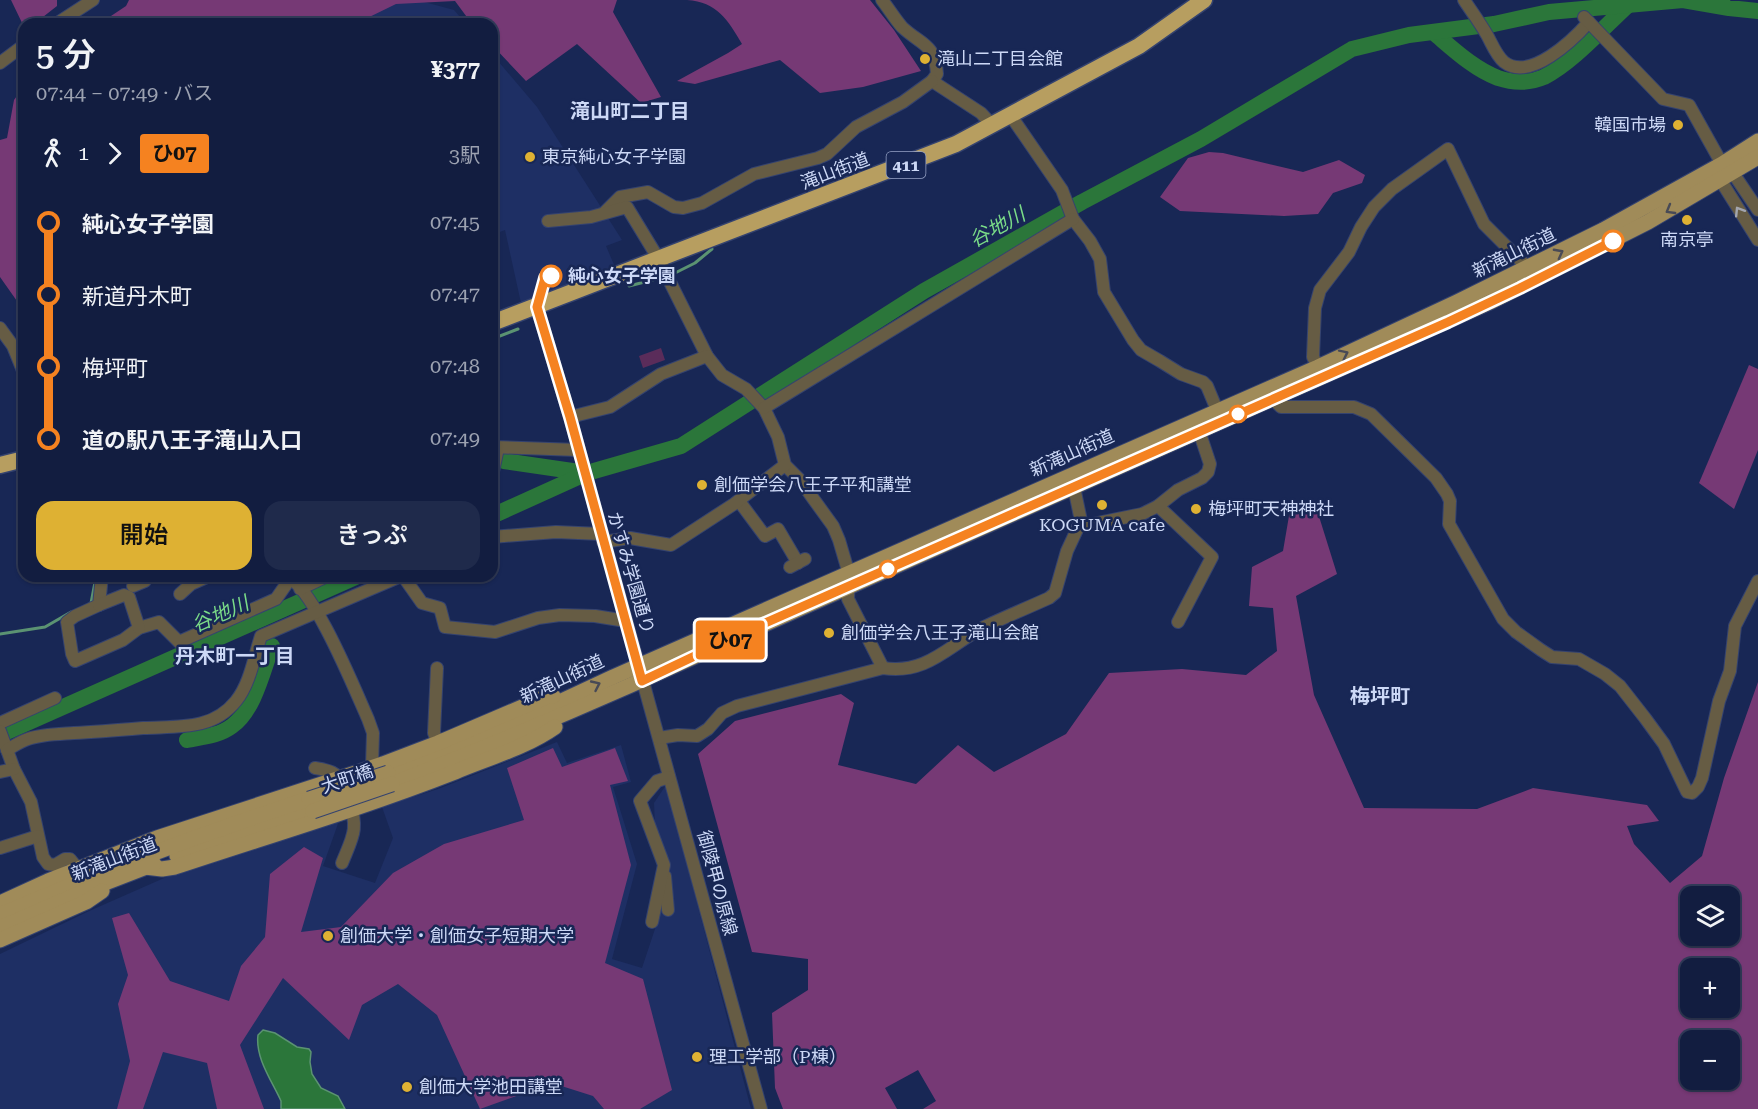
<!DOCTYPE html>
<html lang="ja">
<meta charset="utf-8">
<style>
body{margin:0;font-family:"Roboto Serif","Noto Sans JP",serif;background:#1f2a4b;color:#f1f3f6;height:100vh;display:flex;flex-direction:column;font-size:22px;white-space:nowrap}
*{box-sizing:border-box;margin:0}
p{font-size:20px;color:#9ca2b1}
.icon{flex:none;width:33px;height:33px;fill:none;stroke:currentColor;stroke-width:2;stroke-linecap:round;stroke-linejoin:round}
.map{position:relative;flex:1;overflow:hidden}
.side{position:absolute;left:18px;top:18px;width:480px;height:564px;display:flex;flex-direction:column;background:#121d40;border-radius:18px;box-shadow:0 2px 4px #0004,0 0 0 2px #313b59}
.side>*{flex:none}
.badge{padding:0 12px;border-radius:4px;font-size:21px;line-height:39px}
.controls{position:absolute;left:1680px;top:886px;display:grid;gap:12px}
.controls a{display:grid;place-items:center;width:60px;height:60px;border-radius:12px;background:#121d40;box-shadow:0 2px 4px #0004,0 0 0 2px #313b59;font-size:30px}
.map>.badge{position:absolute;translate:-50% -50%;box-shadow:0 0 0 3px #fff}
.legs{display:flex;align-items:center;gap:9px;height:66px;padding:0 18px;font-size:20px}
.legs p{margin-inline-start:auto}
.overview{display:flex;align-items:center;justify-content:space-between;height:102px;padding:0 18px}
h1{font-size:33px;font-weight:600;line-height:45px}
.button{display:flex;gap:12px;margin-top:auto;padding:12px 18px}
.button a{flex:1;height:69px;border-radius:18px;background:#deb133;color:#111;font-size:24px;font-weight:600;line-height:69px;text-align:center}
.button a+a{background:#1f2a4b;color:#f1f3f6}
ul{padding:0 18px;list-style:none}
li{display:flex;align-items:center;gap:21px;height:72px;font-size:22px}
li i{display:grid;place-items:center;width:9px;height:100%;margin:0 8px;background:currentColor}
li i::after{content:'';width:15px;height:15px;margin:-8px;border:4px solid;border-radius:50%;background:#121d40}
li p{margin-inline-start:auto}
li:first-child i{background:linear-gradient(#0000 50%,currentColor 0)}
li:last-child i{background:linear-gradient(currentColor 50%,#0000 0)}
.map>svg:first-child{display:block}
.built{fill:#1e2f64}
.green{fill:#5a2c5a}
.forest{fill:#763975;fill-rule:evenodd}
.water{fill:#2b763a;stroke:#5b9372;stroke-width:1.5}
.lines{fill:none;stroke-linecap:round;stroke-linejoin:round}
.stream{stroke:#5b9372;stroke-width:3}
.river{stroke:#2b763a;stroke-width:16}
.minor-casing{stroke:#35436f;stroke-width:14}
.major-casing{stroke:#35436f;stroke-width:17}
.highway-casing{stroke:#35436f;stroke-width:19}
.minor{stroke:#665c44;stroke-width:12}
.major{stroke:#a08b59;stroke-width:15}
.highway{stroke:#b79e60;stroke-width:16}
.major-bridge-casing{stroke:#35436f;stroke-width:17;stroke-linecap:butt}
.major-bridge{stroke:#a08b59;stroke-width:15}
.oneway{stroke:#484a56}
.oneway2{stroke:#a3a6af}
.line-1-casing{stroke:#fff;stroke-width:14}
.line-1{stroke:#f58220;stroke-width:9}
.poi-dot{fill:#deb133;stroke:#182755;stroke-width:2}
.stop-1-dot{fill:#fff;stroke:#f58220;stroke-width:3}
.labels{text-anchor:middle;stroke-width:5;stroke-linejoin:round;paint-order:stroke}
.shield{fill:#182755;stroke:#96a3c6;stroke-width:1.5}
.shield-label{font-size:16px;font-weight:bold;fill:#ccd8f6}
.poi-label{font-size:18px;fill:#ccd8f6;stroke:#182755;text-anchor:start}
.street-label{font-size:18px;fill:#ccd8f6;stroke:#182755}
.stop-label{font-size:18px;font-weight:bold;fill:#ccd8f6;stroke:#182755;text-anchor:start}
.neighbourhood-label{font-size:20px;font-weight:bold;fill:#ccd8f6;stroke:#182755}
.water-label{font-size:20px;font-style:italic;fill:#7adb88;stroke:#182755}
</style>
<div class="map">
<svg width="1758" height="1109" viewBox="0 0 1758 1109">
<rect width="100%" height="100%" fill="#182755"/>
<g class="built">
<path d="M371 0H417L454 10 466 24H341Z"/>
<path d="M492 54 537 107 622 240 606 246 615 267 521 303 505 230 492 235Z"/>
<path d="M557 742 567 763 621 745 631 782 613 787 637 864 612 959 642 968 659 917 654 803 666 785 751 1109H0V954L87 912 171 875 340 818 323 866 375 883 393 838 382 807 438 789Z"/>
</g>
<path class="green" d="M661 348 665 360 643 368 639 356Z"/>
<g class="forest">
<path d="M11 0H57V6L34 24H24V27Z"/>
<path d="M129 0H617L613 12 661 97 641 103 577 44 526 81 492 45V24H472L455 1 396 4 355 24H99L126 6Z"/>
<path d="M687 0H870L894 30 921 71 863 87 820 93 780 60 695 84 677 81 728 53 742 44C728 20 717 2 687 0Z"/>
<path d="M24 86V311L0 277V140L7 138 14 100Z"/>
<path d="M1209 152 1223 153 1303 172 1339 160 1365 175 1362 183 1333 193 1318 214 1284 216 1180 211 1160 197 1188 158Z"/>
<path d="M1749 365 1758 369V450L1734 509 1699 483Z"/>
<path d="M1290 510H1317L1337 574 1296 596 1314 695 1364 808 1477 809 1533 788 1647 805 1659 821 1627 826 1634 844 1670 883 1702 856 1724 778 1758 682V1109H923L936 1101 918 1070 885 1088 897 1109H783L775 1088 772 1013 808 990V959L752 952 698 754 735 721 841 694 854 703 838 765 916 784 958 745 994 772 1066 734 1109 673 1182 669 1246 675 1277 651 1273 608 1249 606 1252 567 1283 551ZM1690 897H1730V936H1690ZM1690 969H1730V1008H1690ZM1690 1041H1730V1080H1690Z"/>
<path d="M553 748 562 767 615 748 628 781 610 785 631 865 605 963 643 979 672 1090 640 1109H604L593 1096 552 1083 480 1109 437 1015 398 984 362 1005 349 1040 283 978 240 1045 264 1109H217L207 1063 163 1052 143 1109H117L130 1061 118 1004 128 975 112 918 129 913 170 981 229 1001 241 966 265 937 270 874 304 847 323 858 301 932 341 927 393 873 444 844 524 820 507 768Z"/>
</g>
<path class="water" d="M263 1030 275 1033 297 1047 309 1049 311 1052 310 1062 312 1074 321 1088 338 1096 345 1109H281V1101C272 1081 255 1058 258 1035Z"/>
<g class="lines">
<g class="stream">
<path d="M671 275 695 263 712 249"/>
<path d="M629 286 664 277"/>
<path d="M492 339 518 329"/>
<path d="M88 605 91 603 96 577"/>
<path d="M0 634 45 627 71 612"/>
</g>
<g class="river">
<path d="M1434 33C1453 49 1474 69 1498 78 1513 83 1530 83 1544 77 1572 63 1604 27 1628 5"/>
<path d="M504 461 586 473"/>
<path d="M492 516 587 473 681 446 924 291 1082 202 1201 139 1352 49 1409 35 1494 24 1549 12 1683 0 1729 8 1758 11"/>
<path d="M0 735 358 576"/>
<path d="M187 740C202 737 219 736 232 726 254 711 263 670 272 646"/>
</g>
<defs>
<g id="minor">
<path d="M882 0C889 9 895 19 902 27 921 45 935 43 937 74L932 81 981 113 993 126"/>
<path d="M1464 0C1472 12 1480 23 1487 35 1492 44 1496 55 1504 62 1530 82 1573 40 1589 22"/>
<path d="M1584 17 1663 99 1689 105 1722 164 1733 173 1758 210"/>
<path d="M56 24 93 0"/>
<path d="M0 63 24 45"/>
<path d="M1011 116 1062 190 1073 219 1090 241 1100 259 1104 292 1133 340 1141 350 1160 361 1181 374 1203 382 1207 386 1217 410"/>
<path d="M1721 171V181L1758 240"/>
<path d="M605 212 620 197 648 192 674 207 683 208 702 203 754 174 818 158 827 154 856 127 903 102 932 81"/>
<path d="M548 221 591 217 627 207 658 258 707 356 722 375 746 389 764 408 778 437 785 465 799 479 833 526 839 540 849 574 848 599 883 668"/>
<path d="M537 307 570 417 761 1109"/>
<path d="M0 328 13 346 24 373"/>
<path d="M1318 367 1313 357 1315 308 1320 290 1349 252 1361 227 1374 207 1392 189 1448 149 1484 224 1528 268"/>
<path d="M1273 399 1281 407H1354L1371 414 1436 478 1447 494 1450 501 1449 524 1503 619 1516 632 1541 650 1552 657 1579 659 1605 674 1620 686 1645 718 1664 744 1687 792 1692 793 1698 787 1702 778 1719 701 1730 671 1735 626 1758 581"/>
<path d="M764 408 1073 219"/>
<path d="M570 417 610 407 661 374 707 356"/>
<path d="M492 447 578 450"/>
<path d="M492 476 498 448"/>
<path d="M739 501 765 536 778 529 798 563"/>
<path d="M1158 506 1212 557 1178 622"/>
<path d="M1078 527 1142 514 1158 506 1178 490 1202 478 1208 472 1210 464 1199 431"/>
<path d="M492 537 556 532 601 534"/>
<path d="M603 542 630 538 671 545 734 504 785 465"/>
<path d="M790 567 805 559"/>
<path d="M102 576 99 605 75 616 67 622 72 654 75 661 123 640 139 628 159 622 179 642 276 599 292 576"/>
<path d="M286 576C313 586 355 690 368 719L373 733 372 767 375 774"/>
<path d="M403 576 422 603 440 608 445 627 495 632 538 618 560 615 595 616 626 621"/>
<path d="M133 586 145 581 148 576"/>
<path d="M300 589 327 576"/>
<path d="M180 594 191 584 209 576"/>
<path d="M99 605 124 595 129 597 139 628"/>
<path d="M437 668 434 733 438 743"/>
<path d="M0 723 55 698"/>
<path d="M0 731 14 769 31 802 43 857 48 864 55 865 65 859H70L74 864 76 870"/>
<path d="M659 738 678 735 697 736 708 729 722 713 737 706 883 668C927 675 949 645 984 627 1005 617 1027 608 1049 598L1055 593 1067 551 1081 521 1074 487"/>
<path d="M7 750C14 746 21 741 28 739 42 734 59 734 74 733 97 732 120 730 143 728 177 726 212 731 236 701 250 684 254 657 261 636L401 576"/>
<path d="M315 768C328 770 338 772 343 785"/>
<path d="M0 772 14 769"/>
<path d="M0 848 38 836"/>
<path d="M342 863C353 836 359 829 349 801"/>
<path d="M665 876 668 910"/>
<path d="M652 922 664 865 640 801 657 781 669 777"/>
</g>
<g id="major">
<path d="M388 773 523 719 613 677 1318 367 1457 302 1603 230 1722 164 1758 141"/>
<path d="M392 784C516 736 637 684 756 628L1490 302 1648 222 1758 157"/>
<path d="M177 856 313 811"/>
<path d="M145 867 162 869 175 867C268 836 363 808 455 772 488 758 525 748 555 727"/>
<path d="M0 903 48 881 157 838 383 764 438 743 548 696H553"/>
<path d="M0 915C102 871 203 833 309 799"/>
<path d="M0 928 92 888 154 864"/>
<path d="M0 940 86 902 102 891"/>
</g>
<g id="highway">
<path d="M492 323 956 144 1139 46 1204 0"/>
<path d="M0 465 24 459"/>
</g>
</defs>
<use href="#minor" class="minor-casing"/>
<use href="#major" class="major-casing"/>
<use href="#highway" class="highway-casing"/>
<use href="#minor" class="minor"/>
<use href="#major" class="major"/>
<use href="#highway" class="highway"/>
<defs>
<g id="major-bridge">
<path d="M309 799 388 773"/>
<path d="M313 811 392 784"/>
</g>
</defs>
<use href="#major-bridge" class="major-bridge-casing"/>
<use href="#major-bridge" class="major-bridge"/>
</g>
<defs><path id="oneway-chevron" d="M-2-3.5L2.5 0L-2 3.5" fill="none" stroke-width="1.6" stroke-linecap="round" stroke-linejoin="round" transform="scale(1.5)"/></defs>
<g class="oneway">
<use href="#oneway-chevron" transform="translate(1670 210) rotate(150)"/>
<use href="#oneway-chevron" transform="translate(1559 253) rotate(-28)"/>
<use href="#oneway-chevron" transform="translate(1344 354) rotate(-26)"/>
<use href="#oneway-chevron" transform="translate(596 685) rotate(-25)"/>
</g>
<use class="oneway2" href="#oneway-chevron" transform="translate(1739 211) rotate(-122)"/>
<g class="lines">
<defs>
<path id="line-1" d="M551 276 545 278 537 307 570 417 642 681 756 627 1448 322 1520 288 1613 241"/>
</defs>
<use href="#line-1" class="line-1-casing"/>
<use href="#line-1" class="line-1"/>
</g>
<g class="poi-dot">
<circle cx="925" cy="59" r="6"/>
<circle cx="1678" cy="125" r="6"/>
<circle cx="530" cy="157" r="6"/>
<circle cx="1687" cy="220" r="6"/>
<circle cx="702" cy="485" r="6"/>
<circle cx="1102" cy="505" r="6"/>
<circle cx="1196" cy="509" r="6"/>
<circle cx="829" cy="633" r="6"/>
<circle cx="328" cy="936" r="6"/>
<circle cx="697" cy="1057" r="6"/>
<circle cx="407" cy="1087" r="6"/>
</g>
<g class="stop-1-dot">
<circle cx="1613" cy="241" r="10"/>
<circle cx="551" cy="276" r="10"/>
<circle cx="1238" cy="414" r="8"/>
<circle cx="888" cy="569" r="8"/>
</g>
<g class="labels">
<rect class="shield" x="886.5" y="152" width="39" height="26" rx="4.5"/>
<g class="shield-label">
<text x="906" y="171">411</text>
</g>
<g class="poi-label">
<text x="937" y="65">滝山二丁目会館</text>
<text x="1666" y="131" text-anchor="end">韓国市場</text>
<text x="542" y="163">東京純心女子学園</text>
<text x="1687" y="246" text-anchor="middle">南京亭</text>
<text x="714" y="491">創価学会八王子平和講堂</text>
<text x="1208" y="515">梅坪町天神神社</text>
<text x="1102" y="531" text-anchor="middle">KOGUMA cafe</text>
<text x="841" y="639">創価学会八王子滝山会館</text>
<text x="340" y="942">創価大学・創価女子短期大学</text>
<text x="709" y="1063">理工学部（P棟）</text>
<text x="419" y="1093">創価大学池田講堂</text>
</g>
<g class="street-label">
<text transform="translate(835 171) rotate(-21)" y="6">滝山街道</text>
<text transform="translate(1514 253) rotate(-26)" y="6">新滝山街道</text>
<text transform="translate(1072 453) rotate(-24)" y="6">新滝山街道</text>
<text transform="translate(631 573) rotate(74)" y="6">かすみ学園通り</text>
<text transform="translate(562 679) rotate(-25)" y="6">新滝山街道</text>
<text transform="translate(347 779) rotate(-19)" y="6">大町橋</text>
<text transform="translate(114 859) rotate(-21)" y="6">新滝山街道</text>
<text transform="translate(717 883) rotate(75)" y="6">御陵甲の原線</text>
</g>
<g class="stop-label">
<text x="568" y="282">純心女子学園</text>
</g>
<g class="neighbourhood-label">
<text x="630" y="118">滝山町二丁目</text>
<text x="235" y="663">丹木町一丁目</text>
<text x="1380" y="703">梅坪町</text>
</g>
<g class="water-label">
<text transform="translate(997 227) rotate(-29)" y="7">谷地川</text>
<text transform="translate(220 614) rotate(-24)" y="7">谷地川</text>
</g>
</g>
</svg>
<div class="controls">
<a><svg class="icon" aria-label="layers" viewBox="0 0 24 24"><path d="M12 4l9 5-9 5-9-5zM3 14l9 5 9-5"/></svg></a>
<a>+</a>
<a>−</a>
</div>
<b class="badge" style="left:730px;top:640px;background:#f58220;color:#111">ひ07</b>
<section class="side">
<div class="overview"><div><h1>5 分</h1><p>07:44 – 07:49 · バス</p></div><b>¥377</b></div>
<div class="legs"><svg class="icon" aria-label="walk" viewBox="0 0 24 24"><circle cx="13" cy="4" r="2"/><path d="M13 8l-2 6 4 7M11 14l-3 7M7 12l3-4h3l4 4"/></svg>1<svg class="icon" aria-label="forward" viewBox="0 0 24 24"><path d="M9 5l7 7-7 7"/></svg><b class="badge" style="background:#f58220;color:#111">ひ07</b><p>3駅</p></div>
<ul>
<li><i style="color:#f58220"></i><b>純心女子学園</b><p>07:45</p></li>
<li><i style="color:#f58220"></i><span>新道丹木町</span><p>07:47</p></li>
<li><i style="color:#f58220"></i><span>梅坪町</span><p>07:48</p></li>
<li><i style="color:#f58220"></i><b>道の駅八王子滝山入口</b><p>07:49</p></li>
</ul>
<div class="button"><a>開始</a><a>きっぷ</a></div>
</section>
</div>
